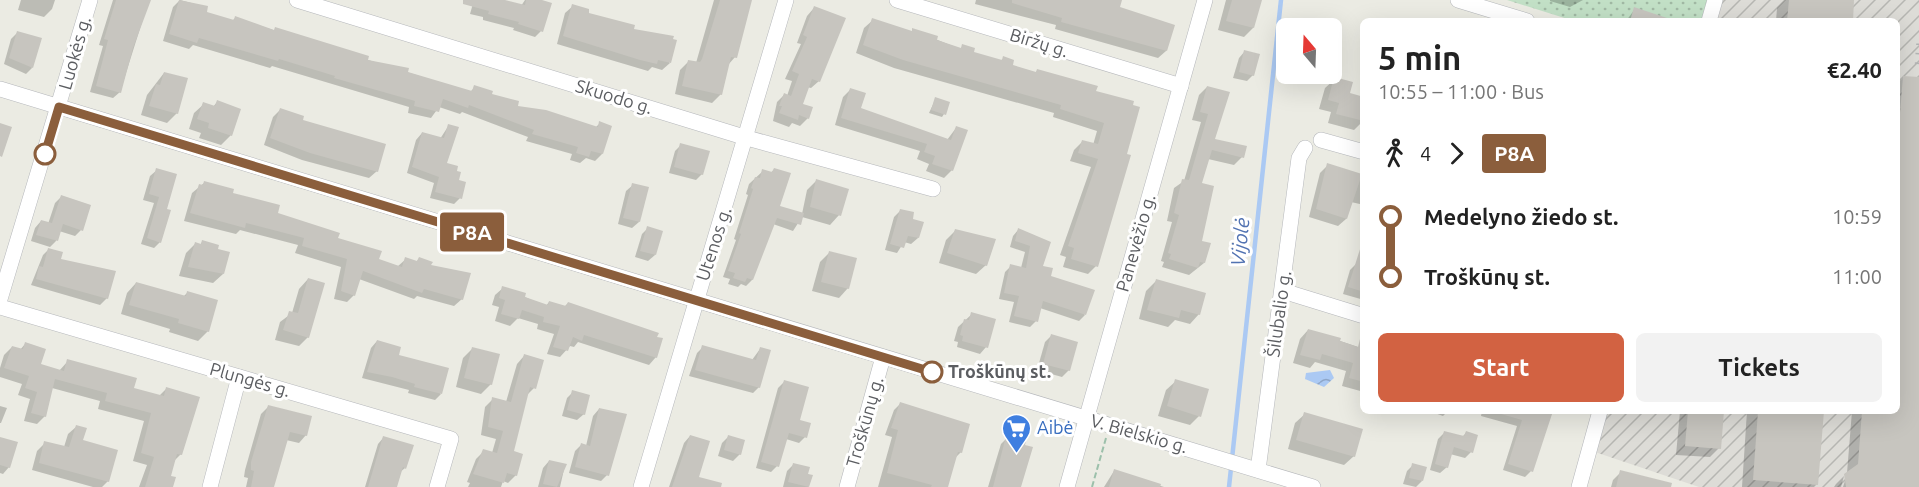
<!DOCTYPE html>
<meta charset="utf-8">
<style>
body{margin:0;font-family:Ubuntu,sans-serif;background:#f2f2f2;color:#222;height:100vh;display:flex;flex-direction:column;font-size:22px;white-space:nowrap}
*{box-sizing:border-box;margin:0}
p{font-size:20px;color:#767676}
.icon{flex:none;width:33px;height:33px;fill:none;stroke:currentColor;stroke-width:2;stroke-linecap:round;stroke-linejoin:round}
.map{position:relative;flex:1;overflow:hidden}
.panel{position:absolute;left:1360px;top:18px;width:540px;height:396px;display:flex;flex-direction:column;background:#fff;border-radius:9px;box-shadow:0 6px 24px #0002}
.panel>*{flex:none}
.badge{padding:0 12px;border-radius:4px;font-size:21px;line-height:39px}
.needle{width:39px;rotate:341deg}
.controls{position:absolute;left:1276px;top:18px;display:grid;gap:12px}
.controls a{display:grid;place-items:center;width:66px;height:66px;border-radius:9px;background:#fff;box-shadow:0 6px 24px #0002;font-size:30px}
.map>.badge{position:absolute;translate:-50% -50%;box-shadow:0 0 0 3px #fff}
.legs{display:flex;align-items:center;gap:9px;height:66px;padding:0 18px;font-size:20px}
.legs p{margin-inline-start:auto}
.summary{display:flex;align-items:center;justify-content:space-between;height:102px;padding:0 18px}
h1{font-size:33px;font-weight:700;line-height:45px}
.primary-button{display:flex;gap:12px;margin-top:auto;padding:12px 18px}
.primary-button a{flex:1;height:69px;border-radius:9px;background:#d26242;color:#fff;font-size:24px;font-weight:700;line-height:69px;text-align:center}
.primary-button a+a{background:#f2f2f2;color:#222}
ul{padding:0 18px;list-style:none}
li{display:flex;align-items:center;gap:21px;height:60px;font-size:22px}
li i{display:grid;place-items:center;width:9px;height:100%;margin:0 8px;background:currentColor}
li i::after{content:'';width:15px;height:15px;margin:-8px;border:4px solid;border-radius:50%;background:#fff}
li p{margin-inline-start:auto}
li:first-child i{background:linear-gradient(#0000 50%,currentColor 0)}
li:last-child i{background:linear-gradient(currentColor 50%,#0000 0)}
.map>svg:first-child{display:block}
.industrial{fill:url(#industrial-furrows)}
.green{fill:url(#green-dots)}
.water{fill:url(#water-waves)}
.shadow{fill:#0003}
.lines{fill:none;stroke-linecap:round;stroke-linejoin:round}
.stream{stroke:#abc9f3;stroke-width:4.5}
.building{fill:#c7c5bf}
.minor-casing{stroke:#b5b7bb;stroke-width:16}
.path{stroke:#9cc0ab;stroke-width:2;stroke-dasharray:6 3;stroke-linecap:butt}
.minor{stroke:#fff;stroke-width:15}
.rail{stroke:#b3b4b4;stroke-width:4.5;stroke-dasharray:1.5 8;stroke-linecap:butt}
.line-1-casing{stroke:#fff;stroke-width:14}
.line-1{stroke:#8b5e3c;stroke-width:9}
.stop-1-dot{fill:#fff;stroke:#8b5e3c;stroke-width:3}
.labels{text-anchor:middle;stroke-width:6;stroke-linejoin:round;paint-order:stroke}
.street-label{font-size:18px;fill:#5b5d61;stroke:#fff}
.stop-label{font-size:18px;font-weight:bold;fill:#5b5d61;stroke:#fff;text-anchor:start}
.shop-label{font-size:18px;fill:#366cbe;stroke:#fff;text-anchor:start}
.water-label{font-size:20px;font-style:italic;fill:#5273b2;stroke:#fff}
</style>
<div class="map">
<svg width="1919" height="487" viewBox="0 0 1919 487">
<defs>
<pattern id="industrial-furrows" width="10" height="10" patternUnits="userSpaceOnUse" patternTransform="scale(1.5)"><rect width="10" height="10" fill="#dddcd7"/><path d="M-1 1l2-2M0 10L10 0M9 11l2-2" fill="none" stroke="#b6b6b2"/></pattern>
<pattern id="green-dots" width="8" height="8" patternUnits="userSpaceOnUse" patternTransform="scale(1.5)"><rect width="8" height="8" fill="#c2e0c6"/><path d="M2 2h.1M6 6h.1" fill="none" stroke="#a1b9a4" stroke-width="1.8" stroke-linecap="round"/></pattern>
<pattern id="water-waves" width="16" height="10" patternUnits="userSpaceOnUse" patternTransform="scale(1.5)"><rect width="16" height="10" fill="#abc9f3"/><path d="M0 5q4-4 8 0t8 0" fill="none" stroke="#8ea6c8"/></pattern>
</defs>
<rect width="100%" height="100%" fill="#ebebe3"/>
<path class="industrial" d="M1715 0H1919V487H1699L1589 450 1600 411H1898V21H1709Z"/>
<path class="green" d="M1507 0H1715L1709 21H1574Z"/>
<path class="water" d="M1330 370 1334 378 1324 387 1305 379 1306 373Z"/>
<g class="shadow">
<path d="M21 0H55L52 9 44 17 18 10Z"/>
<path d="M113 0H149L120 92 113 98 90 92 103 46 99 45Z"/>
<path d="M180 0 206 7 205 13 232 21 235 18 470 92 475 87 516 107 595 128 600 123 602 154 595 161 586 158 580 163 570 160 572 154 526 141 528 137 462 112 460 114 439 107 431 118 408 113 409 107 272 66 270 68 193 45 189 49 163 41 173 7Z"/>
<path d="M474 0H502L521 6 525 0H537L541 31 535 37 513 30 514 28 483 20V17L470 14Z"/>
<path d="M714 0H751L735 57 728 65 721 94 712 103 675 94 680 70 689 61 696 63Z"/>
<path d="M976 0H1121L1119 8 1173 26 1166 51 1158 58 1055 29 1056 25 975 4Z"/>
<path d="M1226 0H1260L1253 28 1244 37 1218 30Z"/>
<path d="M1583 0 1570 7 1550 1V0Z"/>
<path d="M1785 0H1853L1851 21H1776L1777 8Z"/>
<path d="M573 6 587 14 632 30 670 63 662 70 652 67 648 71 557 44 565 13Z"/>
<path d="M814 8 819 81 811 88 807 87 801 105 808 118 800 126 792 123 789 127 773 121 777 102 784 95 787 96 792 81 785 79 801 44 797 43 807 16Z"/>
<path d="M1635 9 1657 21H1626Z"/>
<path d="M873 20 911 32 913 30 960 49 963 46 972 53 1000 61 1004 58 1011 66 1035 73 1038 70 1095 92 1132 102 1096 266 1088 274 1063 267 1066 257 1060 255 1091 167 1070 161 1074 150 1082 142 1093 145 1097 131 1053 117 1054 113 894 68 856 53 864 28Z"/>
<path d="M17 33 32 68 26 74 4 64 11 39Z"/>
<path d="M1245 51 1253 75 1247 81 1233 78 1239 58Z"/>
<path d="M164 73 177 113 167 123 141 115 147 95Z"/>
<path d="M1903 78 1919 79V487H1843L1847 475H1844L1847 473 1852 411H1898V83Z"/>
<path d="M1335 79 1363 121 1354 130 1328 123 1331 112 1319 109 1325 88Z"/>
<path d="M1207 87 1213 140 1242 157 1234 165 1208 159 1200 184V242L1204 263 1189 275 1162 267 1164 262 1161 261 1172 222 1167 221 1174 188 1184 181 1201 122 1192 120 1199 95Z"/>
<path d="M850 90 859 109 947 140 956 128 952 170 944 178 926 171 929 164 917 159 920 151 835 125 843 97Z"/>
<path d="M936 98 944 114 942 117 929 113Z"/>
<path d="M217 102 231 135 221 145 199 138 201 133 189 129 194 113 204 104 213 107Z"/>
<path d="M280 110 301 121 377 171 369 178 302 160 264 145 273 117Z"/>
<path d="M449 125 446 164 457 181 460 198 454 204 430 198 434 183 407 173 416 140 422 133 440 139Z"/>
<path d="M681 145 702 174 696 180 669 173 675 151Z"/>
<path d="M1328 165 1364 176V205L1351 202 1346 219 1338 226 1309 217 1320 173Z"/>
<path d="M157 170 165 210 160 242 154 248 141 244 154 203 143 200 150 176Z"/>
<path d="M774 170 779 207 802 214 807 190 816 181 839 215 830 225 802 217 793 231 773 224 752 280 746 286 741 284 738 287 728 284 730 279 723 277 736 240 734 239 748 195 746 194 749 184 763 171 770 173Z"/>
<path d="M204 183 337 239 377 260 397 267 406 259 416 262 419 259 462 299 454 306 417 296 414 299 359 279 354 295 347 302 334 299 341 267 295 253 298 245 240 230 236 234 184 221 192 193Z"/>
<path d="M633 185 639 222 632 228 618 224 626 191Z"/>
<path d="M61 197 81 230 75 236 59 231 56 241 50 247 31 241 35 228 41 221 48 224 55 203Z"/>
<path d="M901 210 911 220 918 238 911 244 904 242 897 253 885 250 894 217Z"/>
<path d="M648 228 655 255 648 261 635 257 642 234Z"/>
<path d="M956 230 986 265 976 274 939 263 946 240Z"/>
<path d="M1018 230 1049 243 1041 267 1085 315 1079 321 1040 308 1036 321 1030 327 1009 322 1014 302 999 299 1005 272 1011 266 1021 268 1025 252 1010 247 1013 236Z"/>
<path d="M202 242 217 250 223 274 213 283 179 276 186 253 195 244 200 245Z"/>
<path d="M49 249 59 260 115 272 107 298 100 305 31 285 43 255Z"/>
<path d="M829 253 848 288 839 298 812 291 820 262Z"/>
<path d="M1356 264 1364 266V300L1343 294 1350 270Z"/>
<path d="M308 279V337L299 346 275 340 280 322 292 313 299 289Z"/>
<path d="M1156 281 1199 314 1190 324 1175 320 1168 327 1139 319 1146 291Z"/>
<path d="M136 283 183 297 187 293 208 331 198 341 169 332 170 329 121 314 127 293Z"/>
<path d="M503 288 546 306 549 302 564 307 568 303 656 357 649 365 578 342 574 347 570 346 560 357 547 354 554 334 537 329 538 324 518 318 510 326 495 321 499 307 492 305 495 295Z"/>
<path d="M972 314 986 347 980 354 957 347 958 342 954 341 958 327Z"/>
<path d="M1308 330 1364 349V392L1342 386 1346 371 1315 362 1310 368 1293 363 1300 339Z"/>
<path d="M1051 336 1069 370 1062 377 1037 370 1045 342Z"/>
<path d="M377 341 397 356 441 394 435 400 408 393 409 390 362 378 371 348Z"/>
<path d="M25 344 39 365 59 371 68 361 133 389 159 396 166 389 181 454 173 462 169 477 171 487H139L147 465 133 461 144 421 98 409 100 401 52 388 45 416 37 424 24 421 30 399 18 395 22 384 0 377V368L4 355 12 347 20 350Z"/>
<path d="M703 347 752 360 760 349 759 387 753 393 689 376 697 353Z"/>
<path d="M473 348 491 384 481 394 456 387 463 358Z"/>
<path d="M524 356 534 388 526 396 512 452 516 475 508 483 503 481 501 487H468L470 483 467 482 476 459 484 451 492 453 496 439 481 435 485 407 493 399 506 402 517 364Z"/>
<path d="M1176 381 1199 416 1190 425 1158 416 1166 390Z"/>
<path d="M784 382 805 437 799 443 786 439 777 466 771 472 756 468 778 388Z"/>
<path d="M573 392 584 414 577 420 562 416 567 398Z"/>
<path d="M901 403 961 452 955 458 947 487H878L892 437 885 435 894 410Z"/>
<path d="M0 406 7 408 1 423H0Z"/>
<path d="M268 407 306 435 299 443 286 440 272 487H246L248 478 244 477 245 470 261 414Z"/>
<path d="M599 409 607 475 601 481 569 473 575 451 581 445 586 446 593 416Z"/>
<path d="M1429 411H1448L1443 416Z"/>
<path d="M1482 411H1551L1531 471 1525 477 1503 470 1517 426 1481 416Z"/>
<path d="M1680 411H1722L1719 448 1710 457 1676 455Z"/>
<path d="M1747 411H1822L1817 484 1814 487H1742Z"/>
<path d="M1305 414 1354 456 1344 465 1288 449 1295 423Z"/>
<path d="M76 427 81 441 108 481 102 487H93L32 470 37 451 45 443 64 447 68 434Z"/>
<path d="M1445 432 1462 437 1466 433 1471 452 1465 458 1450 454 1447 467 1440 473 1430 470 1438 439Z"/>
<path d="M690 436 697 478 712 487H669L684 443Z"/>
<path d="M384 437 405 468 399 473 396 487H365L378 444Z"/>
<path d="M728 437 740 454 733 461 718 456 722 443Z"/>
<path d="M0 438 9 467 3 474 0 473Z"/>
<path d="M1007 438 1023 446 1019 487H988L1001 444Z"/>
<path d="M549 461 565 465 560 487H538L543 468Z"/>
<path d="M793 465 811 476 808 487H783L787 471Z"/>
<path d="M1413 465 1422 481 1416 487 1403 484 1407 471Z"/>
<path d="M1114 471 1164 487H1104Z"/>
<path d="M1621 472 1651 487H1611L1613 480Z"/>
<path d="M1844 476 1841 487H1834L1836 484Z"/>
</g>
<g class="lines">
<path class="stream" d="M1229 487 1281 0"/>
</g>
<g class="building">
<path d="M116 0H151L133 48 121 93 96 86 108 40 104 39Z"/>
<path d="M179 0 208 6 207 12 234 20 235 16 274 30 275 27 369 56 368 60 409 68 408 72 472 91 474 85 493 91 492 94 519 101 518 106 546 110 598 127 599 121 612 126 603 154 591 151 589 157 576 153 578 147 532 134 534 130 469 105 468 108 443 99 439 112 414 106 415 101 334 78 335 76 279 59 278 61 199 38 197 43 169 34Z"/>
<path d="M463 0H505L525 5 526 0H542L552 3 543 32 518 24 519 22 488 14 489 11 463 4Z"/>
<path d="M720 0H752L737 58 731 57 722 95 682 86 688 60 700 62 702 59Z"/>
<path d="M1012 0H1122L1120 7 1175 25 1167 51 1061 22 1062 18 1012 3Z"/>
<path d="M1232 0H1262L1254 28 1226 21Z"/>
<path d="M1789 0H1854L1853 21H1787Z"/>
<path d="M572 4 589 9V13L635 25 634 29 674 36 673 39 677 40 671 63 658 60 657 64 640 60 563 36Z"/>
<path d="M814 6 846 18 820 82 812 79 803 104 813 107 809 119 799 115 798 120 779 113 782 106H779L784 93 791 96 799 74 792 71 807 37 803 35Z"/>
<path d="M1634 7 1670 19V21H1630Z"/>
<path d="M872 18 912 31V28L938 36 937 40 961 48 962 44 975 48 974 52 1002 60 1003 56 1014 60 1013 65 1036 72 1037 69 1098 86 1096 91 1134 101 1133 105 1140 107 1127 154 1131 155 1098 267 1071 259 1074 248 1068 246 1098 159 1078 153 1082 140 1098 144 1104 123 1060 109 1061 105 903 60 863 45Z"/>
<path d="M17 31 42 38 33 68 9 58Z"/>
<path d="M1244 50 1260 54 1254 76 1239 72Z"/>
<path d="M164 72 188 78 178 114 149 106 156 84 160 85Z"/>
<path d="M1903 76 1919 77V487H1846L1844 474 1858 464 1862 411H1898V138Z"/>
<path d="M1334 77 1353 82 1350 93 1364 97V121L1336 114 1339 103 1328 100Z"/>
<path d="M1207 86 1230 92 1215 139 1247 146 1244 158 1212 150 1202 183 1214 186 1202 241 1211 243 1205 263 1200 262 1198 268 1169 259 1171 254 1168 253 1179 215 1174 213 1182 179 1189 180 1208 114 1200 112Z"/>
<path d="M850 88 866 93 861 108 951 140 956 126 968 130 953 171 932 164 935 156 924 152 927 144 841 118Z"/>
<path d="M935 97 950 102 946 115 931 110Z"/>
<path d="M217 100 241 109 232 136 208 128 209 123 197 119 203 102 215 106Z"/>
<path d="M280 108 304 116 303 120 386 144 378 172 310 153 270 138Z"/>
<path d="M0 123 12 127 2 157 0 156Z"/>
<path d="M448 124 459 127 447 163 458 166 457 171 461 172 459 180 466 182 462 199 435 192 439 177 412 167 422 132 444 138Z"/>
<path d="M680 143 710 151 703 175 674 167Z"/>
<path d="M1327 163 1362 174 1347 219 1316 209Z"/>
<path d="M156 168 177 174 167 209 171 210 161 243 147 238 159 197 149 194Z"/>
<path d="M774 168 791 173 780 206 804 213 801 225 777 218 753 280 747 278 745 282 733 278 735 273 728 271 741 234 739 233 753 189 751 188 755 177 760 178 762 169 772 172Z"/>
<path d="M816 179 849 189 841 216 810 207Z"/>
<path d="M204 181 234 189 233 193 280 205 278 213 340 233 338 238 382 251 379 259 402 267 405 257 417 261 419 257 433 262 431 265 471 273 463 300 424 289 422 293 363 271 355 296 341 291 347 259 302 246 304 238 246 223 245 228 190 213 199 184 203 185Z"/>
<path d="M632 183 649 187 640 222 623 218Z"/>
<path d="M61 195 91 205 83 231 63 224 58 241 36 235 41 220 52 223Z"/>
<path d="M900 209 914 212 913 219 924 222 919 238 908 236 904 248 890 244Z"/>
<path d="M647 226 663 231 656 255 640 251Z"/>
<path d="M1018 228 1051 242 1043 266 1053 268 1051 276 1095 290 1086 315 1043 301 1038 322 1014 316 1019 296 1004 293 1010 264 1026 268 1030 246 1015 241Z"/>
<path d="M955 229 996 239 987 266 947 253Z"/>
<path d="M202 240 219 245 218 249 230 252 224 274 188 267 195 242 201 244Z"/>
<path d="M1361 246 1364 247V292L1348 287Z"/>
<path d="M48 248 63 252 61 259 116 271 108 299 36 279 39 266 43 267Z"/>
<path d="M829 251 857 258 849 289 821 282Z"/>
<path d="M308 278 325 283 309 338 283 330 289 311 298 313Z"/>
<path d="M1156 279 1206 293 1200 315 1181 310 1179 318 1147 310Z"/>
<path d="M136 282 186 296 187 291 218 300 209 332 178 323 179 319 129 305Z"/>
<path d="M502 286 526 293 525 297 548 305 549 301 566 306 568 302 659 333 657 337 663 338 657 358 584 335 582 341 573 337 568 351 553 347 560 326 543 322 544 317 522 310 519 319 501 314 505 300 499 298Z"/>
<path d="M971 312 996 319 988 348 962 341 963 336 960 335 964 319 969 320Z"/>
<path d="M1308 329 1341 338 1340 341 1358 347 1360 339H1364V382L1349 378 1353 363 1322 354 1320 360 1300 355Z"/>
<path d="M1051 334 1078 342 1070 371 1043 364Z"/>
<path d="M377 340 401 347 399 355 449 368 442 394 414 387 415 384 392 377 367 372Z"/>
<path d="M25 342 46 349 41 364 64 371 67 359 137 378 134 388 164 396 166 387 200 397 182 455 177 454 171 476 176 477 173 487H145L154 457 141 453 151 413 105 401 107 393 55 379 46 417 31 413 37 392 25 388 29 376 4 368 12 346 23 349Z"/>
<path d="M702 345 756 360 760 347 771 350 760 388 695 370Z"/>
<path d="M472 347 500 354 492 385 464 378Z"/>
<path d="M524 354 544 360 536 389 530 387 514 451 523 454 517 476 507 473 504 483 473 474 483 449 497 453 503 431 488 427 492 397 511 402Z"/>
<path d="M1175 379 1209 389 1201 417 1167 406Z"/>
<path d="M784 380 809 387 800 420 811 423 807 438 789 433 779 467 761 462Z"/>
<path d="M572 390 590 395 585 415 567 410Z"/>
<path d="M900 402 970 424 962 453 958 452 948 487H931L932 485 887 473 898 430 891 428Z"/>
<path d="M268 405 312 416 307 436 290 432 274 487H251L254 471 251 470V462Z"/>
<path d="M599 408 627 414 609 476 575 467 581 443 590 446Z"/>
<path d="M1502 411H1553L1533 472 1508 464 1522 420 1501 414Z"/>
<path d="M1688 411H1724L1721 449 1685 446Z"/>
<path d="M1758 411H1824L1818 485 1753 480Z"/>
<path d="M1304 412 1363 429 1355 457 1296 440Z"/>
<path d="M76 425 87 428 83 440 118 450 109 482 39 463 44 441 69 447Z"/>
<path d="M1444 431 1464 436 1466 431 1478 435 1473 453 1454 447 1448 468 1435 464Z"/>
<path d="M690 435 710 441 699 477 722 483 721 487H672Z"/>
<path d="M728 435 745 440 741 455 724 450Z"/>
<path d="M383 436 414 445 406 469 403 467 397 487H368Z"/>
<path d="M1006 436 1026 441 1025 445 1033 447 1021 487H993Z"/>
<path d="M0 437 18 442 10 468 0 465Z"/>
<path d="M549 460 567 464 557 487 543 484Z"/>
<path d="M793 463 810 467 808 474 813 475 809 487 788 482Z"/>
<path d="M1412 463 1427 467 1423 481 1409 478Z"/>
<path d="M1114 469 1161 484 1160 487H1109Z"/>
<path d="M1620 470 1672 483 1671 487H1616Z"/>
</g>
<g class="lines">
<defs>
<g id="minor">
<path d="M297 0 747 138 933 189"/>
<path d="M897 0 1181 86"/>
<path d="M1458 0 1527 21"/>
<path d="M1709 21 1715 0"/>
<path d="M0 89 1313 487"/>
<path d="M1321 140 1364 152"/>
<path d="M1283 291 1364 316"/>
<path d="M0 299 90 0"/>
<path d="M0 307 451 439 437 487"/>
<path d="M1258 470 1299 158 1305 148"/>
<path d="M210 487 239 377"/>
<path d="M641 487 786 0"/>
<path d="M847 487 883 357"/>
<path d="M1067 487 1205 0"/>
<path d="M1579 487 1600 411"/>
</g>
</defs>
<use href="#minor" class="minor-casing"/>
<path class="path" d="M1092 487 1106 438"/>
<use href="#minor" class="minor"/>
<path class="rail" d="M1917 64 1919 36"/>
</g>
<g class="lines">
<defs>
<path id="line-1" d="M45 154 59 107 932 372"/>
</defs>
<use href="#line-1" class="line-1-casing"/>
<use href="#line-1" class="line-1"/>
</g>
<defs>
<symbol id="supermarket-pin" viewBox="-11 -11 22 30"><path d="M0 17L-7.5 6A9.5 9.5 0 1 1 7.5 6Z" fill="#3f7fe0" stroke="#fff"/><path d="M-6-5.5h2.5l.6 2H6L4.5 2H-2.5L-4.4-4H-6ZM-1.5 3.2a1.3 1.3 0 1 0 .1 0ZM3 3.2a1.3 1.3 0 1 0 .1 0Z" fill="#fff"/></symbol>
</defs>
<g fill-rule="evenodd">
<use href="#supermarket-pin" x="1000" y="412" width="33" height="45"/>
</g>
<g class="stop-1-dot">
<circle cx="45" cy="154" r="10"/>
<circle cx="932" cy="372" r="10"/>
</g>
<g class="labels">
<g class="street-label">
<text transform="translate(1039 43) rotate(17)" y="6">Biržų g.</text>
<text transform="translate(75 53) rotate(-74)" y="6">Luokės g.</text>
<text transform="translate(614 97) rotate(17)" y="6">Skuodo g.</text>
<text transform="translate(1136 243) rotate(-74)" y="6">Panevėžio g.</text>
<text transform="translate(714 244) rotate(-72)" y="6">Utenos g.</text>
<text transform="translate(1279 314) rotate(-82)" y="6">Šilubalio g.</text>
<text transform="translate(250 380) rotate(16)" y="6">Plungės g.</text>
<text transform="translate(865 422) rotate(-74)" y="6">Troškūnų g.</text>
<text transform="translate(1139 434) rotate(16)" y="6">V. Bielskio g.</text>
</g>
<g class="stop-label">
<text x="948" y="378">Troškūnų st.</text>
</g>
<g class="shop-label">
<text x="1037" y="434">Aibė</text>
</g>
<g class="water-label">
<text transform="translate(1240 242) rotate(-84)" y="7">Vijolė</text>
</g>
</g>
</svg>
<div class="controls">
<a><svg class="needle" viewBox="-14 -14 28 28"><path d="M0-13l5 13h-10z" fill="#e53935"/><path d="M0 13l5-13h-10z" fill="#767676"/></svg></a>
</div>
<b class="badge" style="left:472px;top:232px;background:#8b5e3c;color:#fff">P8A</b>
<section class="panel">
<div class="summary"><div><h1>5 min</h1><p>10:55 – 11:00 · Bus</p></div><b>€2.40</b></div>
<div class="legs"><svg class="icon" aria-label="walk" viewBox="0 0 24 24"><circle cx="13" cy="4" r="2"/><path d="M13 8l-2 6 4 7M11 14l-3 7M7 12l3-4h3l4 4"/></svg>4<svg class="icon" aria-label="forward" viewBox="0 0 24 24"><path d="M9 5l7 7-7 7"/></svg><b class="badge" style="background:#8b5e3c;color:#fff">P8A</b></div>
<ul>
<li><i style="color:#8b5e3c"></i><b>Medelyno žiedo st.</b><p>10:59</p></li>
<li><i style="color:#8b5e3c"></i><b>Troškūnų st.</b><p>11:00</p></li>
</ul>
<div class="primary-button"><a>Start</a><a>Tickets</a></div>
</section>
</div>
